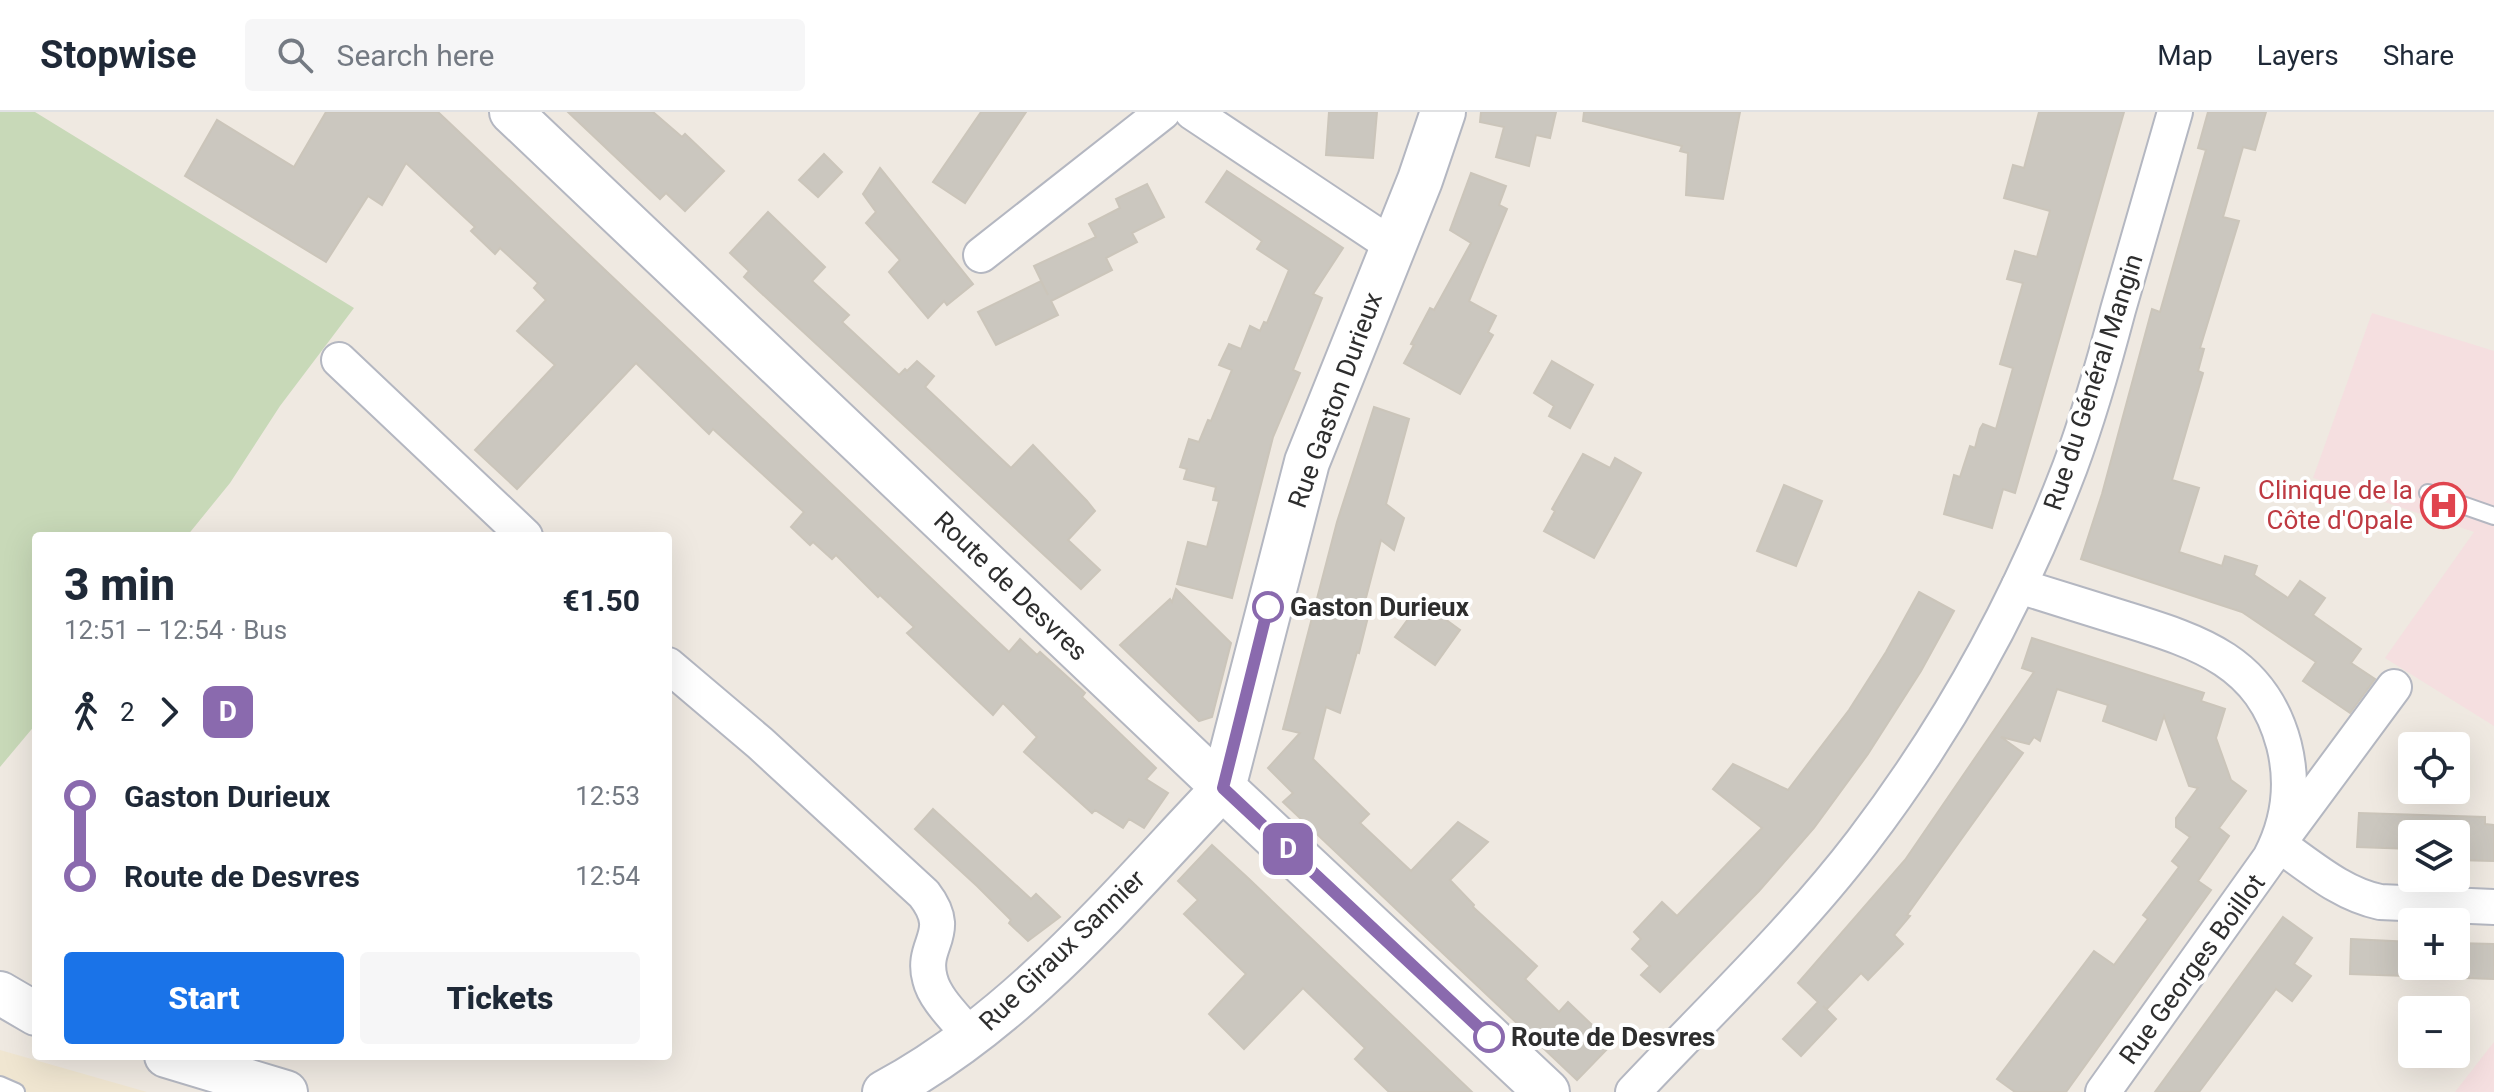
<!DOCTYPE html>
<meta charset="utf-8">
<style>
body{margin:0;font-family:Roboto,sans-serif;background:#f6f6f7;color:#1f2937;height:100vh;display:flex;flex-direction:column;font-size:30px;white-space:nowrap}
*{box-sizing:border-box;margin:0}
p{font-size:26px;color:#747a83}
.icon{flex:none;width:44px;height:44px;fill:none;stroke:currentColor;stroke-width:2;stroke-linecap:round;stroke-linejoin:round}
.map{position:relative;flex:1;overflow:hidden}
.sheet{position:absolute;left:32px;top:420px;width:640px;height:528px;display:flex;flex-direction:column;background:#fff;border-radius:8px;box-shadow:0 8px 32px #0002}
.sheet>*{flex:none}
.badge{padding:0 16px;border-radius:12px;font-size:28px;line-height:52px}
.fabs{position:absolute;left:2398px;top:620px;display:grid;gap:16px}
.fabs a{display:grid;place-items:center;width:72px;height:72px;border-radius:8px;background:#fff;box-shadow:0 8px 32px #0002;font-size:40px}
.map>.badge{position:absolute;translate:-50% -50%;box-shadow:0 0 0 4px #fff}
.legs{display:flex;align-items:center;gap:12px;height:88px;padding:0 32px;font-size:26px}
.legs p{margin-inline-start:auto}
.summary{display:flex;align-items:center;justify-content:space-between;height:136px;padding:0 32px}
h1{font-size:44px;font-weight:800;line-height:60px}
.button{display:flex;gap:16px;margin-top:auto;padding:16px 32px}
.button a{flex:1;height:92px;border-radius:8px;background:#1a73e8;color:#fff;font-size:32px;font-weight:800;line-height:92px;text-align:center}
.button a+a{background:#f6f6f7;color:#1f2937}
ul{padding:0 32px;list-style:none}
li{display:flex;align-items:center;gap:28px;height:80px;font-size:30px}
li i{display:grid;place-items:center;width:12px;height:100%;margin:0 10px;background:currentColor}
li i::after{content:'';width:20px;height:20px;margin:-10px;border:6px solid;border-radius:50%;background:#fff}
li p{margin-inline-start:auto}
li:first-child i{background:linear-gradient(#0000 50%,currentColor 0)}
li:last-child i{background:linear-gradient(currentColor 50%,#0000 0)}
header{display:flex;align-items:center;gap:48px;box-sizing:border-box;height:112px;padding:0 40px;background:#fff;border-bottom:2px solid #e0e1e3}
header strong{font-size:38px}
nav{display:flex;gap:44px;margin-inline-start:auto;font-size:28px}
.search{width:560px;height:72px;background:#f6f6f7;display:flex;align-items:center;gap:20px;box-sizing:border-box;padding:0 28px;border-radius:8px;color:#747a83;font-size:30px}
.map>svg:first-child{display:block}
.education{fill:#f0e6d1}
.medical{fill:#f5dfe0}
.cemetery{fill:#c8d9b8}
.building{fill:#cbc7bf;stroke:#cbc5ba;stroke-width:2}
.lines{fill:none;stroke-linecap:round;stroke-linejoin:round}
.service-casing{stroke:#b4b7c1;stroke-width:20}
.minor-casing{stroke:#b4b7c1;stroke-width:38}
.tertiary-casing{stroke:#b4b7c1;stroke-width:46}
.secondary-casing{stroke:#b4b7c1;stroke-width:48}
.service{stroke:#fff;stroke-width:16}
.minor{stroke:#fff;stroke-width:34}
.tertiary{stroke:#fff;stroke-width:42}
.secondary{stroke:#fff;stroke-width:44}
.line-1-casing{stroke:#fff;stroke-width:18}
.line-1{stroke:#8a6aae;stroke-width:12}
.stop-1-dot{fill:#fff;stroke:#8a6aae;stroke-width:4}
.labels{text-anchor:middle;stroke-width:8;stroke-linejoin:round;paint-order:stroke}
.street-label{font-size:26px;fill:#2e2e2e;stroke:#fff}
.health-label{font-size:26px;fill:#be3a42;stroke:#fff;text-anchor:end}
.stop-label{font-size:26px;font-weight:bold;fill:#2e2e2e;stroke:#fff;text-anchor:start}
</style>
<header>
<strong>Stopwise</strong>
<div class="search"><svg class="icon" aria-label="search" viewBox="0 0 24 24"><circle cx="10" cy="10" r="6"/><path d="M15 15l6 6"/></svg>Search here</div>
<nav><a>Map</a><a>Layers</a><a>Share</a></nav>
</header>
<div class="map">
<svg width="2494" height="980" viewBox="0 0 2494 980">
<rect width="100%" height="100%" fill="#efe9e1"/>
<path class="education" d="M0 938 147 980H0Z"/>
<g class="medical">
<path d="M2372 201 2494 239V614L2385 546 2474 420 2313 366Z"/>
<path d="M2494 930V980H2455Z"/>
</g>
<path class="cemetery" d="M0 0H35L354 196 280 294 230 371 187 424H36V612L0 655Z"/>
<g class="building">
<path d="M326 0H438L1009 540 1020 527 1037 543 1040 540 1085 581 1082 585 1156 656 1146 667 1168 681 1144 716 1129 707 1123 716 1095 698 1092 701 1024 640 1037 625 1003 591 993 603 907 521 914 515 880 483 878 485 836 443 832 447 813 430 810 433 791 415 804 400 713 317 709 322 636 251 517 377 475 338 555 253 517 219 546 188 534 176 538 171 500 136 495 142 471 119 475 115 406 51 382 93 368 84 326 150 185 64 217 8 294 55Z"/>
<path d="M568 0H653L682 25 685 22 724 59 685 99 666 81 660 87Z"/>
<path d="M981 0H1026L965 91 933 70Z"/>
<path d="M1329 0H1377L1373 46 1326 43Z"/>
<path d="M1481 0H1556L1550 26 1536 23 1529 54 1496 45 1504 15 1480 10Z"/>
<path d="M1584 0H1740L1723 87 1686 83 1688 41 1680 39 1682 34 1583 9Z"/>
<path d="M2039 0H2124L2015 381 2003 377 1992 416 1944 402 1954 363 1960 365 1970 334 1975 336 1980 317 1983 312 1996 317 2013 256 2000 252 2023 171 2007 167 2015 139 2037 145 2050 99 2004 86 2013 53 2024 56Z"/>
<path d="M2208 0H2266L2255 38 2243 35 2223 105 2239 109 2200 236 2204 237 2198 259 2203 261 2172 368 2199 376 2179 440 2222 454 2225 444 2257 454 2254 463 2288 486 2300 469 2325 486 2313 503 2361 537 2351 551 2375 567 2350 601 2303 569 2316 550 2242 500 2081 447 2102 382 2152 197 2160 200 2206 38 2198 36Z"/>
<path d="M824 42 842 60 818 85 799 68Z"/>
<path d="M880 56 973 172 947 193 944 189 928 206 889 160 900 148 866 111 876 100 863 82Z"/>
<path d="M1227 59 1343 136 1313 182 1322 186 1293 258 1300 261 1273 325 1232 486 1177 472 1188 430 1207 435 1219 389 1213 388 1216 375 1184 367 1187 357 1180 355 1189 327 1199 330 1208 308 1211 309 1232 258 1219 253 1229 232 1241 237 1250 214 1260 219 1264 210 1267 211 1289 158 1257 137 1262 129 1206 90Z"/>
<path d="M1471 61 1506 74 1499 93 1507 97 1469 189 1496 204 1488 220 1493 223 1460 282 1404 251 1414 233 1411 232 1430 196 1434 198 1471 131 1450 118Z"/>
<path d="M1147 72 1164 105 1132 121 1137 130 1106 146 1112 158 1051 189 1058 203 996 233 978 200 1041 169 1048 183 1034 154 1096 125 1089 112 1120 96 1116 87Z"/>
<path d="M768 100 825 155 812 169 849 203 842 210 899 263 905 257 907 259 917 249 934 264 925 275 1011 356 1033 333 1087 389 1095 399 1068 428 1100 458 1081 477 744 165 749 159 730 141Z"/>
<path d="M1552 249 1593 273 1570 316 1549 304 1554 294 1534 281Z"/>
<path d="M1374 295 1409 307 1386 392 1404 406 1394 438 1381 428 1362 501 1368 505 1359 541 1357 540 1340 601 1326 595 1313 647 1369 702 1360 711 1411 759 1458 710 1488 730 1450 768 1474 793 1473 795 1537 854 1525 867 1559 900 1568 890 1612 932 1577 968 1283 690 1293 681 1268 656 1300 621 1283 617 1337 410Z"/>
<path d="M1583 342 1610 356 1615 346 1641 361 1594 446 1544 419 1555 399 1552 397Z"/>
<path d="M1784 373 1822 389 1796 454 1757 439Z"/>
<path d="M1176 477 1231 531 1212 605 1199 609 1120 533 1170 487 1172 490Z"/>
<path d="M1919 480 1954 499 1921 559 1868 642 1814 716 1759 779 1660 880 1641 863 1650 854 1632 837 1641 827 1634 820 1662 790 1677 804 1762 716 1713 677 1733 652 1788 678 1849 598 1886 540Z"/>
<path d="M1425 484 1445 499 1441 504 1460 518 1435 553 1395 525Z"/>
<path d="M2032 526 2204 581 2201 589 2225 597 2216 626 2231 668 2246 679 2219 716 2229 724 2198 769 2211 778 2066 980H2015L1997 967 2094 839 2114 853 2148 807 2143 803 2179 755 2172 749 2190 725 2176 715V706L2198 676 2189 674 2164 604 2156 628 2103 609 2108 593 2057 577 2040 629 2034 625 2029 632 2001 625 2023 641 1907 803 1910 804 1894 823 1903 832 1868 868 1861 861 1827 897 1823 894 1836 907 1801 944 1783 927 1818 890 1798 871 1905 748 2034 560 2022 556Z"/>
<path d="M933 697 1031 787 1036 782 1060 805 1028 829 1009 811 1011 808 977 774 915 717Z"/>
<path d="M2359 701 2485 705V712L2494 713V749L2456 748V722H2412V737L2357 735Z"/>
<path d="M1212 733 1248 766 1472 980H1389L1355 947 1365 936 1303 876 1244 937 1209 902 1246 862 1184 802 1198 788 1178 769Z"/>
<path d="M2283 805 2312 826 2294 852 2311 864 2292 889 2276 877 2199 980H2155Z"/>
<path d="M2351 827 2412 830V854H2456V831L2494 832V867L2350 862Z"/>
</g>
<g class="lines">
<defs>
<g id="service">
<path d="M2428 381 2494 404"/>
<path d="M0 973 16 980"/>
</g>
<g id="minor">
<path d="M1192 0 1393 134"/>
<path d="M981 143 1163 0"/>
<path d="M339 248 525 424"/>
<path d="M2019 474C2054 485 2090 496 2125 507 2199 530 2262 549 2284 633 2294 673 2289 710 2270 746L2103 980"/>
<path d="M668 553 760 631 924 782C955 822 920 831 930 867 935 888 958 908 971 925"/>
<path d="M2394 575 2278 732C2310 754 2341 782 2380 790L2494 795"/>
<path d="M1633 980C1710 898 1794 819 1862 730 1949 616 2019 489 2070 355 2089 304 2104 251 2118 198 2137 132 2156 66 2175 0"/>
</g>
<g id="tertiary">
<path d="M511 0 1223 676C1119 785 1019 908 884 980"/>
<path d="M0 881 36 902"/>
<path d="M166 944 286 980"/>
</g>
<path id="secondary" d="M1443 0 1420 68 1307 350 1223 676 1547 980"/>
</defs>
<use href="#service" class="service-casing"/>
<use href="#minor" class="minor-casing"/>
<use href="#tertiary" class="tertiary-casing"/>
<use href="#secondary" class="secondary-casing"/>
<use href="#service" class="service"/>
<use href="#minor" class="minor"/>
<use href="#tertiary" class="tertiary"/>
<use href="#secondary" class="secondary"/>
</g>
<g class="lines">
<defs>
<path id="line-1" d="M1268 495 1223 676 1489 925"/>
</defs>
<use href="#line-1" class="line-1-casing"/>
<use href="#line-1" class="line-1"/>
</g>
<defs>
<symbol id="hospital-ring" viewBox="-11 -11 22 22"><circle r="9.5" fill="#fff" stroke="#e0444e" stroke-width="1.5"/><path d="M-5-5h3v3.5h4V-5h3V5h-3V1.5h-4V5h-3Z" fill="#e0444e"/></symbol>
</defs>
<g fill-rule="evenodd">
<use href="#hospital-ring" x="2418" y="368" width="51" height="51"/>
</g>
<g class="stop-1-dot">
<circle cx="1268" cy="495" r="14"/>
<circle cx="1489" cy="925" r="14"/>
</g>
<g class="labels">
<g class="street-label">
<text transform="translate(2093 270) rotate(-72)" y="9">Rue du Général Mangin</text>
<text transform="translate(1335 288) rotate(-70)" y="9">Rue Gaston Durieux</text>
<text transform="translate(1011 474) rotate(44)" y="9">Route de Desvres</text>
<text transform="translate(1062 838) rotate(-44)" y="9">Rue Giraux Sannier</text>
<text transform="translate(2192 857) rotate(-54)" y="9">Rue Georges Boillot</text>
</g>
<g class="health-label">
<text x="2413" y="387">Clinique de la<tspan x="2413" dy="30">Côte d'Opale</tspan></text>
</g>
<g class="stop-label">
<text x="1290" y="504">Gaston Durieux</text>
<text x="1511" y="934">Route de Desvres</text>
</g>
</g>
</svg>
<div class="fabs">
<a><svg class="icon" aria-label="locate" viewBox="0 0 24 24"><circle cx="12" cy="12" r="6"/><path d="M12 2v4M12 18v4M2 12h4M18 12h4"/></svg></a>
<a><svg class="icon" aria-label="layers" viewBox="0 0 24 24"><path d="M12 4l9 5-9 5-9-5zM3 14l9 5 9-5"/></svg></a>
<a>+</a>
<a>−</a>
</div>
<b class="badge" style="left:1288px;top:737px;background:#8a6aae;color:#fff">D</b>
<section class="sheet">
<div class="summary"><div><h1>3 min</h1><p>12:51 – 12:54 · Bus</p></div><b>€1.50</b></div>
<div class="legs"><svg class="icon" aria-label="walk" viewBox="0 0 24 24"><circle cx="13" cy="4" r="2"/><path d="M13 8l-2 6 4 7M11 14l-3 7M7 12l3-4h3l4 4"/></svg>2<svg class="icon" aria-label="forward" viewBox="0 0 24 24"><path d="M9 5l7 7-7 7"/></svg><b class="badge" style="background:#8a6aae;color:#fff">D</b></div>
<ul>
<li><i style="color:#8a6aae"></i><b>Gaston Durieux</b><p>12:53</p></li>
<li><i style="color:#8a6aae"></i><b>Route de Desvres</b><p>12:54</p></li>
</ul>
<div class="button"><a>Start</a><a>Tickets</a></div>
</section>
</div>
